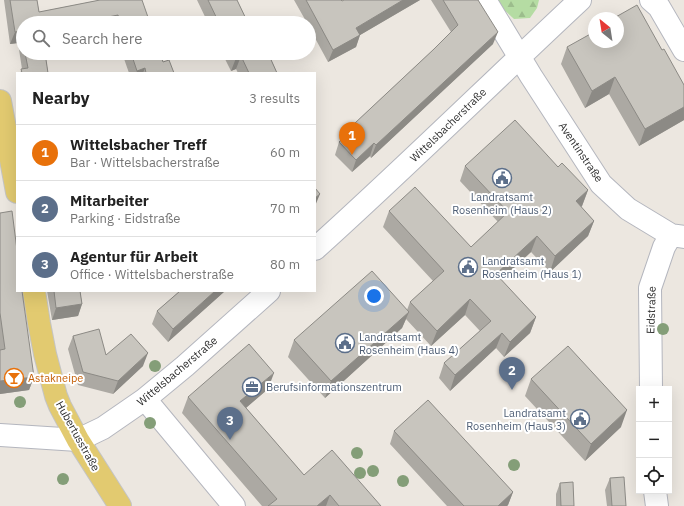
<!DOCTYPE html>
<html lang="en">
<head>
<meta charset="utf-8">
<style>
	:root { --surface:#fff; --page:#f2f2f2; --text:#222; --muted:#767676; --line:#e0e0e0; --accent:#ea580c }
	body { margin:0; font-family:"IBM Plex Sans",sans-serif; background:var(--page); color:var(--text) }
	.controls { position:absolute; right:12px; bottom:12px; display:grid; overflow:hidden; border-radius:0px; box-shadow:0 4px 16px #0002 }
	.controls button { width:36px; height:36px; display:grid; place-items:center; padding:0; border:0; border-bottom:1px solid var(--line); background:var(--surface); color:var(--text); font:20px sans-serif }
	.compass { position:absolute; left:588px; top:12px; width:36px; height:36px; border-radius:50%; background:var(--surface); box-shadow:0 4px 16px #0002; rotate:330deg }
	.you { position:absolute; left:374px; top:296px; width:14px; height:14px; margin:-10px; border:3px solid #fff; border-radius:50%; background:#1a73e8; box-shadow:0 0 0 6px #1a73e833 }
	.badge { display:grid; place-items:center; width:26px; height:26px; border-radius:50%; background:var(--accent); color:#fff; font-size:13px; font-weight:700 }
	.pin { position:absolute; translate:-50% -33px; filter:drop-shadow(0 1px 2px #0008) }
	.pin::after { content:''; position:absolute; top:21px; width:14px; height:12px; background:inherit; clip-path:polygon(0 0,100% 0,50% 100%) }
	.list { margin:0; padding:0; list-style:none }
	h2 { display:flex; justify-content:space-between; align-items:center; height:52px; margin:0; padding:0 16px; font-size:17px }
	h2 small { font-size:13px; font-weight:400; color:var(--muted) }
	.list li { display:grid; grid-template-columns:26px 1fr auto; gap:12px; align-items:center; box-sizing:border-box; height:56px; padding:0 16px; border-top:1px solid var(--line) }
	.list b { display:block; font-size:15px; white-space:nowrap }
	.list p { margin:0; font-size:13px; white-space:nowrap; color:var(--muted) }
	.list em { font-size:13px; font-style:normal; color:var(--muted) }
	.icon { flex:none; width:22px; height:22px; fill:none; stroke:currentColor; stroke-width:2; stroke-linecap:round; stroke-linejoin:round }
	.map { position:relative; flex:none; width:684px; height:506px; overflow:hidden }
	.search { position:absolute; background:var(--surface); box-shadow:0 4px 16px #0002; left:16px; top:16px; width:300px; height:44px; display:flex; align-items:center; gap:10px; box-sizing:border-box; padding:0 14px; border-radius:22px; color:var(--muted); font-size:15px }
	.panel { position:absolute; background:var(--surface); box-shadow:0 4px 16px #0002; left:16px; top:72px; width:300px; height:220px; border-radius:0px }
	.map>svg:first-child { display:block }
	.forest { fill:url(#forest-firs) }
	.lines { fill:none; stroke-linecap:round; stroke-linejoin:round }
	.minor-casing { stroke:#b4b6be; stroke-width:24 }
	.major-casing { stroke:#c4c4c4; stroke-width:24 }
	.minor { stroke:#fff; stroke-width:22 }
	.major { stroke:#e2ca70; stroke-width:22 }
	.tree { fill:#849e78 }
	.wall { fill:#aca9a3 }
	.shaded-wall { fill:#8c8a85 }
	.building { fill:#c8c5be; stroke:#8c8a85 }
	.labels { text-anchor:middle; stroke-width:4; stroke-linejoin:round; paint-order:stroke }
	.street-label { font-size:11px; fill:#2c2c2c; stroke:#fff }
	.service-label { font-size:11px; fill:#4e5e75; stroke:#fff; text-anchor:start }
	.food-label { font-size:11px; fill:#c56008; stroke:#fff; text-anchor:start }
</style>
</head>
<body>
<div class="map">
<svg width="684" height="506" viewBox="0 0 684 506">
	<defs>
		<pattern id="forest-firs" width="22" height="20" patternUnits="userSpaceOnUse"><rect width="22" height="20" fill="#b5dca3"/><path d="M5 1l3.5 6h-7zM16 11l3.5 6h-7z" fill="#9cbd8c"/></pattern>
	</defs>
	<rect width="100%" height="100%" fill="#ece7e0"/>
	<!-- forest -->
	<path class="forest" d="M496,0H539L537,8L530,18L514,19L500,6Z"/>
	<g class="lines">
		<!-- minor casing -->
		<g class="minor-casing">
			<path id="minor" d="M485,0L531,76L601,184L628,209L671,235L684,237
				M651,0L659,7L684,50
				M315,249C405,168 491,83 580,0
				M651,389L650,288L664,247L671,235
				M145,399L234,506
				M0,435L78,440L103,428L145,399L185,366L269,291
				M655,491L657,506"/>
		</g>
		<!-- major casing -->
		<g class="major-casing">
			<path id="major" d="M0,101L17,192
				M34,291L39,323L45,354L56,396L60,406L78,440L120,506"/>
		</g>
		<!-- minor -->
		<use href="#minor" class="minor"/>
		<!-- major -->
		<use href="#major" class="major"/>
	</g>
	<!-- trees -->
	<g class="tree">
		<circle cx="663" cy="329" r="6"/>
		<circle cx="155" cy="366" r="6"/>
		<circle cx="20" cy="402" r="6"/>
		<circle cx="150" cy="423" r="6"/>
		<circle cx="357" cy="453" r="6"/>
		<circle cx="514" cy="465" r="6"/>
		<circle cx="373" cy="471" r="6"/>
		<circle cx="360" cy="473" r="6"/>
		<circle cx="63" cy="479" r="6"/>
		<circle cx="403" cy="481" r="6"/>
	</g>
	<!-- wall -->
	<path class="wall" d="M4,0H37L39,12L100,0L150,23H23V53H45L48,73H20L22,69L18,43L10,44Z
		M197,0H237L248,23H208Z
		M294,0H341L342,1L344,0H420L360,35L356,47L328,62L309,27V23H307Z
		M431,0H478L493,44L371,158L370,156L352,172L335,155L339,142L352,131L355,123L434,49L451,32Z
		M567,47L662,50L684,85V120L639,146L609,94L585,108L561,64Z
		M122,53H160L163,62L174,73H129Z
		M222,53H268L277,73H238L236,69L231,71Z
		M465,166L558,167L588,190L582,206L581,207L594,221L588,236L550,272L531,252L501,280L536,317L530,333L504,357L496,348L450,391L439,378L444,363L480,331L465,315L431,346L406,319L402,328L325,398L288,357L294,340L407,310L410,302L433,281L383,227L389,211L471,247L498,222L460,181Z
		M0,213L34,377L29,390L0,394Z
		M47,291H80L82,304L78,316L52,320Z
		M180,291H225L168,342L152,324L157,311Z
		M73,336L106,355L143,366L113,394L78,385L68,349Z
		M531,379L621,427L585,461L525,396Z
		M268,389L246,408L304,475L381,506H262L182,413L188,397Z
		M394,431L513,492L508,505L507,506H447L390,444Z
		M610,478L626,506H607L605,490Z
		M560,483L574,506H556V494Z"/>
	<!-- shaded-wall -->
	<path class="shaded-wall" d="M403,0H420L355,38L360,35L356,47L328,62L333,50L356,28Z
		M118,15L115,23H79Z
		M22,31L18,43L10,44L15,32Z
		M498,32L493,44L371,158L376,145Z
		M241,56L236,69L231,71L236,58Z
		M145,68L143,73H136L137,71Z
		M615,77L609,94L585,108L592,91Z
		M684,107V120L639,146L645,129Z
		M374,143L370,156L352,172L356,160Z
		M588,190L582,206L570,217L576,201Z
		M320,194L315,206V198Z
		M594,221L588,236L550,272L555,256Z
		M537,236L531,252L490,290L496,274Z
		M215,291H225L168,342L173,329Z
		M470,299L465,315L431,346L437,331Z
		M82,304L78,316L52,320L56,308Z
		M409,312L402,328L325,398L331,381Z
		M536,317L530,333L504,357L510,342Z
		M502,333L496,348L450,391L455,375Z
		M148,353L143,366L113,394L118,381Z
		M274,373L268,389L234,418L240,401Z
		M34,377L29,390L0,394V381Z
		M627,410L621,427L585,461L591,444Z
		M513,492L508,505L507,506H498Z
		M330,495L326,506H317Z"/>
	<!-- building -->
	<path class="building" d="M10,0H37L39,12L100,0H142L150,23H121L118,15L79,23H23V36L22,31L15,32Z
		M208,0H237L248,23H219Z
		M306,0H341L342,1L344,0H403L356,28L360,35L333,50Z
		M443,0H478L498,32L376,145L374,143L356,160L339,142L357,125L355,123L434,49L458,25Z
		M637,5L662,50L664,49L684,85V107L645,129L615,77L592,91L567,47L594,32V42H618V18H614Z
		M25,53H45L48,73H22L21,69L28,68Z
		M131,53H160L163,62L169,60L174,73H146L145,68L137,71Z
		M233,53H268L277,73H249L241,56L236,58Z
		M515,120L558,167L562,163L588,190L576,201L594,221L555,256L537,236L496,274L536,317L510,342L502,333L455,375L444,363L491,321L470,299L437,331L410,302L444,271L389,211L415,187L471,247L508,212L465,166Z
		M315,188L320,194L315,198Z
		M12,211L17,250V291H22L34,377L0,381V350L5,349L0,313V213Z
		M372,271L409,312L331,381L294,340Z
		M54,291H80L82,304L56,308Z
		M180,291H215L173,329L157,311Z
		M99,329L106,355L131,334L148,353L118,381L83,372L73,336Z
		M249,344L274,373L240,401L304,475L332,450L381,506H339L330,495L317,506H268L277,499L188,397Z
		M568,346L627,410L591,444L531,379Z
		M428,400L513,492L498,506H464L394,431Z
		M624,477L626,506H612L610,478Z
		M573,482L574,506H561L560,483Z"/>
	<!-- icons -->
	<defs>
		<g id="civic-ring" transform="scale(1)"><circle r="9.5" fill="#fff" stroke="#5c6f8a" stroke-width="1.5"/><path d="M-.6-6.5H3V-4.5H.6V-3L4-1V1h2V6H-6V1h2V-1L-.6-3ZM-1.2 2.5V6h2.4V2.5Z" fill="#5c6f8a"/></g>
		<g id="bar-ring" transform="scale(1)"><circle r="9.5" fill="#fff" stroke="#e8710a" stroke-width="1.5"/><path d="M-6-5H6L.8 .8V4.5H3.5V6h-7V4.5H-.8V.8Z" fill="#e8710a"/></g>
		<g id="office-ring" transform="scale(1)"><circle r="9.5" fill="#fff" stroke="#5c6f8a" stroke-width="1.5"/><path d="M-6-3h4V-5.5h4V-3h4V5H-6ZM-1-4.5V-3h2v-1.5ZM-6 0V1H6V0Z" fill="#5c6f8a"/></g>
	</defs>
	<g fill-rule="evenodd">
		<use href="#civic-ring" x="502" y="178"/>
		<use href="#civic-ring" x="468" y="267"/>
		<use href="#civic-ring" x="345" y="343"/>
		<use href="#bar-ring" x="14" y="378"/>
		<use href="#office-ring" x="252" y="387"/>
		<use href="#civic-ring" x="580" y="419"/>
	</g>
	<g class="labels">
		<!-- street labels -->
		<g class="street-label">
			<text transform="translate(448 125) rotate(-44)" y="4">Wittelsbacherstraße</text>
			<text transform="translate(581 152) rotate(56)" y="4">Aventinstraße</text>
			<text transform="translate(651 310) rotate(-88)" y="4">Eidstraße</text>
			<text transform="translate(177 371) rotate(-40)" y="4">Wittelsbacherstraße</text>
			<text transform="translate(78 436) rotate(61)" y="4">Hubertusstraße</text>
		</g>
		<!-- service labels -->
		<g class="service-label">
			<text x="502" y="201" text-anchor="middle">Landratsamt<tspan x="502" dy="13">Rosenheim (Haus 2)</tspan></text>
			<text x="482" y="265">Landratsamt<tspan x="482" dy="13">Rosenheim (Haus 1)</tspan></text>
			<text x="359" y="341">Landratsamt<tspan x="359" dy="13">Rosenheim (Haus 4)</tspan></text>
			<text x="266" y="391">Berufsinformationszentrum</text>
			<text x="566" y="417" text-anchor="end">Landratsamt<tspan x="566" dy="13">Rosenheim (Haus 3)</tspan></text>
		</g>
		<!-- food labels -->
		<g class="food-label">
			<text x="28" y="382">Astakneipe</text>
		</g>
	</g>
</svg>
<div class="controls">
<button>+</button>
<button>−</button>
<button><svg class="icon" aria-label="locate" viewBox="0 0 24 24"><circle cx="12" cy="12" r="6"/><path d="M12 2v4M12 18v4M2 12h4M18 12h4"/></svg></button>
</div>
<svg class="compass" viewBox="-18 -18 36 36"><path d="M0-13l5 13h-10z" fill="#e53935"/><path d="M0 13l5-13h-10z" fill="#767676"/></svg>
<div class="you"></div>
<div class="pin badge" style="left:352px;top:155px;background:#e8710a">1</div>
<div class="pin badge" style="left:512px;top:390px;background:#5c6f8a">2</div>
<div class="pin badge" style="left:230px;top:440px;background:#5c6f8a">3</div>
<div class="search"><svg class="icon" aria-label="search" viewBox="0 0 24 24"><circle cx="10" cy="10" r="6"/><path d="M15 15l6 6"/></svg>Search here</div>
<section class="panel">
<h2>Nearby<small>3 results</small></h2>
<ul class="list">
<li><span class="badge" style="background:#e8710a">1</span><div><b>Wittelsbacher Treff</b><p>Bar · Wittelsbacherstraße</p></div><em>60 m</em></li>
<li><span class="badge" style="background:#5c6f8a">2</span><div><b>Mitarbeiter</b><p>Parking · Eidstraße</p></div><em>70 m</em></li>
<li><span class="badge" style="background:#5c6f8a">3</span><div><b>Agentur für Arbeit</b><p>Office · Wittelsbacherstraße</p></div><em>80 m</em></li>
</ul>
</section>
</div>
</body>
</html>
